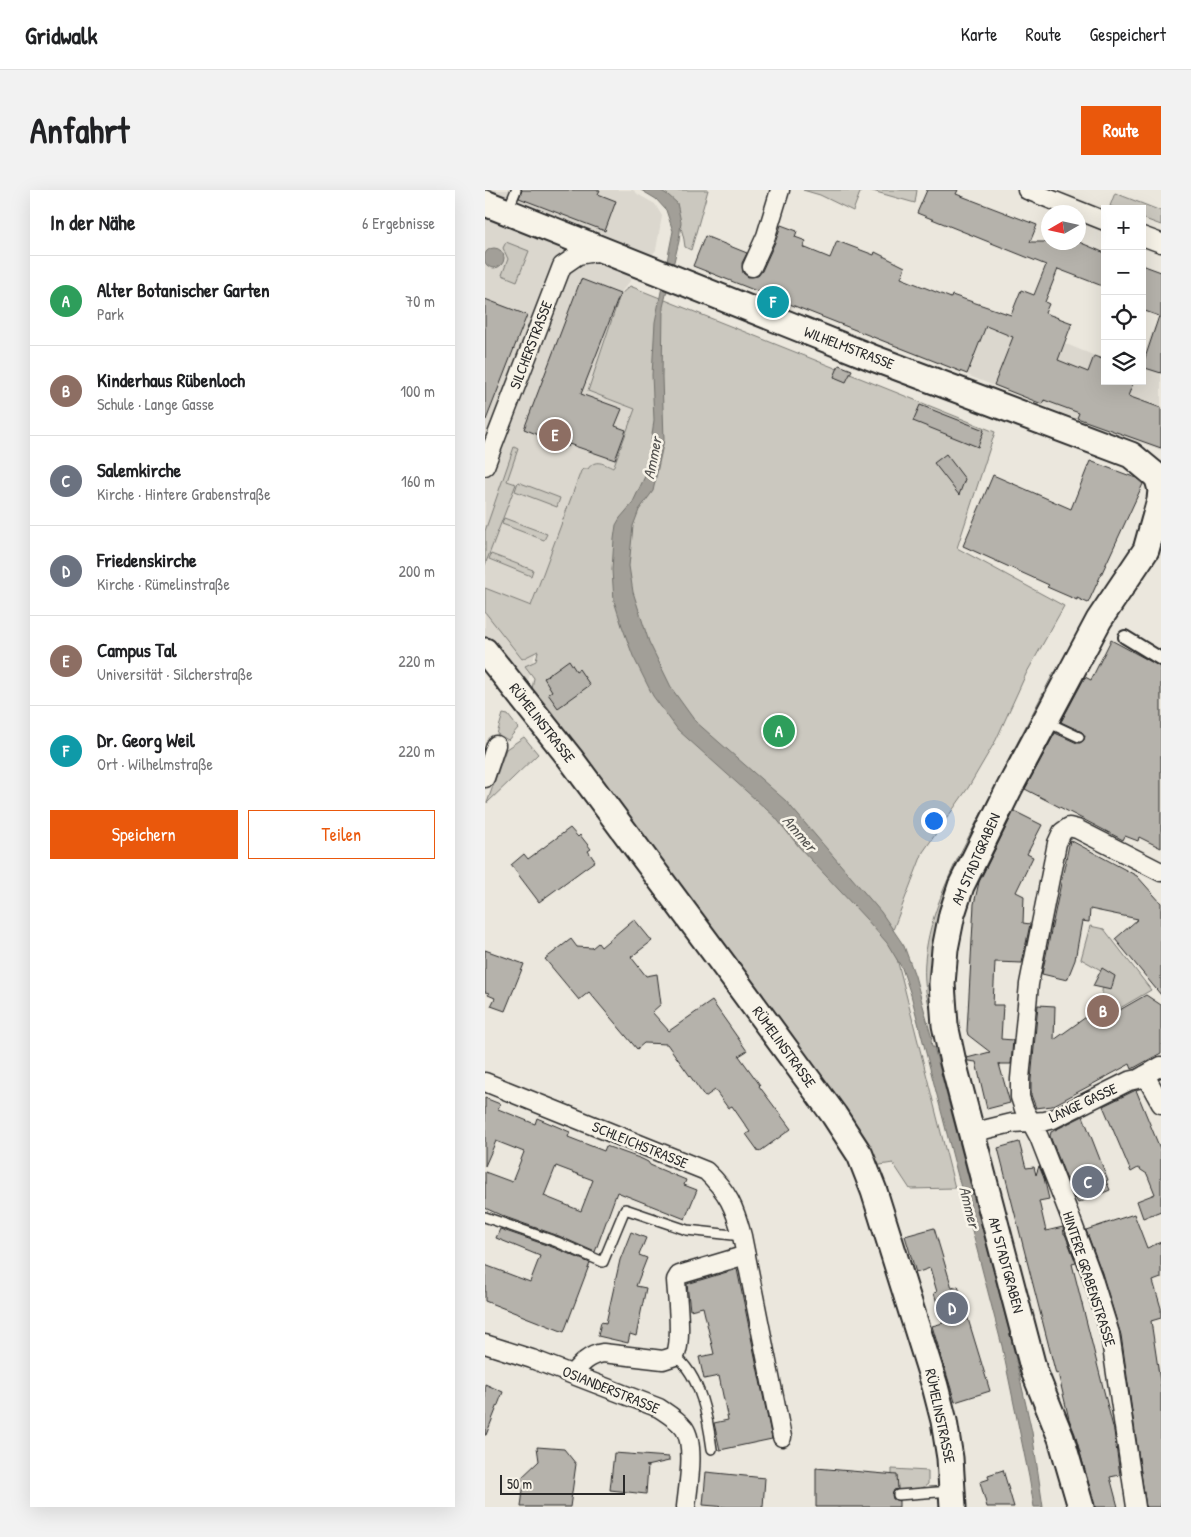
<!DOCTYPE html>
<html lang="de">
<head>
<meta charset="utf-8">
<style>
	:root { --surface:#fff; --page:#f2f2f2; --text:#202124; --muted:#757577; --line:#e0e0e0; --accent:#ea580c }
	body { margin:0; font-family:"Patrick Hand",sans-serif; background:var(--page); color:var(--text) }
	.controls { position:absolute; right:15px; top:15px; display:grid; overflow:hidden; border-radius:0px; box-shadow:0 5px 20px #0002 }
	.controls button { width:45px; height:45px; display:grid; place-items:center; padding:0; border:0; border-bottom:1px solid var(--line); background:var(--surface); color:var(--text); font:25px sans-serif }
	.compass { position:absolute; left:556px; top:15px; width:45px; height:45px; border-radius:50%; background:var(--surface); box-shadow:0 5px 20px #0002; rotate:261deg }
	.scale { position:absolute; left:15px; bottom:12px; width:125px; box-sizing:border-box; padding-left:5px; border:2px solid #2b2b2b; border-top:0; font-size:14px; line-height:18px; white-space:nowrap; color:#2b2b2b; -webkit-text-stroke:4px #f7f3e8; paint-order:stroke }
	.you { position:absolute; left:448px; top:630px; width:18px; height:18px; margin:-12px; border:4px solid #fff; border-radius:50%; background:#1a73e8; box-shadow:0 0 0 8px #1a73e833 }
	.badge { display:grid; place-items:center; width:32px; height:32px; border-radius:50%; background:var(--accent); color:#fff; font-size:16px; font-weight:700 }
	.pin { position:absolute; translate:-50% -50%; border:2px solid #fff; box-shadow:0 1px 5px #0006 }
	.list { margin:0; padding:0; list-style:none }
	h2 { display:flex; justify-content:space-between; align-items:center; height:65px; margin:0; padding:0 20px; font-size:21px }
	h2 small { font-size:16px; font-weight:400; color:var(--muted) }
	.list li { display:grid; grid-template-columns:32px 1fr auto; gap:15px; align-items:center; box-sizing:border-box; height:90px; padding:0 20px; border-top:1px solid var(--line) }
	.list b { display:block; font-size:19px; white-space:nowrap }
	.list p { margin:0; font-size:16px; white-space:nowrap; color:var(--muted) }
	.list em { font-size:16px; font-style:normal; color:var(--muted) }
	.actions { display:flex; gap:10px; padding:15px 20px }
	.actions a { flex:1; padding:11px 0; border:1px solid var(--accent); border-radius:0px; text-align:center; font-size:18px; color:var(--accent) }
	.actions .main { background:var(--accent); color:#fff }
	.icon { flex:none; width:28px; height:28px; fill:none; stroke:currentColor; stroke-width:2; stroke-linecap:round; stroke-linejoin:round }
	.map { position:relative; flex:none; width:676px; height:1317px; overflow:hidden; border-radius:0px }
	header { display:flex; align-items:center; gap:30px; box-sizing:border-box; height:70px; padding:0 25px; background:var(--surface); border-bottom:1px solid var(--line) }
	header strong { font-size:24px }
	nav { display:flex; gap:28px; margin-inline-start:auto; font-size:18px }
	.intro { display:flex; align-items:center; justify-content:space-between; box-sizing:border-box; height:120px; padding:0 30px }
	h1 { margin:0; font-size:35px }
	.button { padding:12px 22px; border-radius:0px; background:var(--accent); color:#fff; font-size:18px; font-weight:700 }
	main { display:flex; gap:30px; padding:0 30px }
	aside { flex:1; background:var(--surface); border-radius:0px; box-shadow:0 5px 20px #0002 }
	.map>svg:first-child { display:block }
	.built { fill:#dbd7ce }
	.green { fill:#cbc8bf; stroke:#7b7a75 }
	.water { fill:#a29f98; stroke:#72716c }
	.building { fill:#b5b2ab; stroke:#2b2b2b; fill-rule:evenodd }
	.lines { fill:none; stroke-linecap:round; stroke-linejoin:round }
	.service-casing { stroke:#2b2b2b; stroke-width:12 }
	.pedestrian-casing { stroke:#2b2b2b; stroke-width:16 }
	.minor-casing { stroke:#2b2b2b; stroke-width:21 }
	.secondary-casing { stroke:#2b2b2b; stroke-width:29 }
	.service { stroke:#f7f3e8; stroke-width:9 }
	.pedestrian { stroke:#f7f3e8; stroke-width:12 }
	.minor { stroke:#f7f3e8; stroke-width:18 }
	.secondary { stroke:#f7f3e8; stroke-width:25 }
	.labels { text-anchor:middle; stroke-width:5; stroke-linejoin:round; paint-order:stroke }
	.street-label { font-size:15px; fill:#2b2b2b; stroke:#f7f3e8 }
	.water-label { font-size:16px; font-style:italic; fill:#555451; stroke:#f7f3e8 }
</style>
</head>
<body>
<header>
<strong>Gridwalk</strong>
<nav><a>Karte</a><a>Route</a><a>Gespeichert</a></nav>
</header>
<div class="intro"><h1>Anfahrt</h1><a class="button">Route</a></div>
<main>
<aside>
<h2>In der Nähe<small>6 Ergebnisse</small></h2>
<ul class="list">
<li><span class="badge" style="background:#2e9e5b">A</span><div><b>Alter Botanischer Garten</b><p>Park</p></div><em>70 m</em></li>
<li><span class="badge" style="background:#8d6e63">B</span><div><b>Kinderhaus Rübenloch</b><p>Schule · Lange Gasse</p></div><em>100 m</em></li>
<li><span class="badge" style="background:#6b7280">C</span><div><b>Salemkirche</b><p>Kirche · Hintere Grabenstraße</p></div><em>160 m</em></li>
<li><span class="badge" style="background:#6b7280">D</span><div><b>Friedenskirche</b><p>Kirche · Rümelinstraße</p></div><em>200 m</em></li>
<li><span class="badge" style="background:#8d6e63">E</span><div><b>Campus Tal</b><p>Universität · Silcherstraße</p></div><em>220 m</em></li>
<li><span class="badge" style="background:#0f9aa8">F</span><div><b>Dr. Georg Weil</b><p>Ort · Wilhelmstraße</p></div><em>220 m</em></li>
</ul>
<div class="actions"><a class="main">Speichern</a><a>Teilen</a></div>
</aside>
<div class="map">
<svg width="676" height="1317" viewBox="0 0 676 1317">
	<rect width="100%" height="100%" fill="#ebe7dd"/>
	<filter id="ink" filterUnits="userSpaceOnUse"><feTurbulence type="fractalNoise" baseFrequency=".02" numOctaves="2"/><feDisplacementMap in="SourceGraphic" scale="10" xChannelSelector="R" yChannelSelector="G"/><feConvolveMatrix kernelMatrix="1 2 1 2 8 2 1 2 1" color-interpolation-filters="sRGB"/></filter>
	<g filter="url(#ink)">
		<!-- built -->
		<path class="built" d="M0,0H148L154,5L170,14L177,26L171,60L136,102L103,201L150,219L128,278L118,272L56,440L42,495L0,446Z
			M333,70L454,121L508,139L564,147L620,170V191H657V170L669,137L676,136V260L580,224L314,118Z"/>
		<!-- green -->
		<path class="green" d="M174,0H223L206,60L200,57C198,36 188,15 174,0Z
			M318,0H376L368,21L335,5Z
			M384,0H432L430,13Z
			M630,3L676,21V35L657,28V19H633L625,16Z
			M21,52L44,61L32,91L17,85L23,69L18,58Z
			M145,96L510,242L472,358L579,416L541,484L511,550L483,598L438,662L406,745L470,998L425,999L408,973L389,976L46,505L49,488L40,476L51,471L53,461L37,469L0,422V398L46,416L96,281L98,279H103C110,268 119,274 128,278L150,219L103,201L135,105Z
			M29,257L33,259L22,291L31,294L0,375V341Z
			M33,292L75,308L72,317L30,301Z
			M19,328L62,344L59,350L17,334Z
			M6,364L48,380L46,386L4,369Z
			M569,482L574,485L519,593L513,590Z
			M18,524L23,525L33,538L23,550L12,544Z
			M39,547L53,564L2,613L21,559Z
			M510,598L515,601L447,824C419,752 477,660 510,598Z
			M605,736L619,739L666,800L623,825C616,809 614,800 623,784L596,769Z
			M407,1279L443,1281V1294C434,1302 423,1301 412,1300L411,1286H407Z"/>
		<!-- water -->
		<path class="water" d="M156,0H175L183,5L192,13L196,32L194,51L178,117L177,187L179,250L168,301L154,320L148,336L144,376L148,402L164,452L187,499L210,531L301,611L396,722L419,756L430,786L447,849L446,850L447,857H449L526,1148L547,1242L558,1317H549L544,1287L517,1156L426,805L417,778L402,753L382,730L315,658L290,627L193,540L168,506L148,466L137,436L129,411L127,380L129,349L131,335L135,328L147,314L162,282L169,230L167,185L170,132L188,41L181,20L171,9Z
			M-1 68a10 10 0 1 1 20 0a10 10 0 1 1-20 0Z"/>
		<!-- building -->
		<path class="building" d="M37,0H115L113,4L131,11L120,41L34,8Z
			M442,0H473L471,4L552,35L545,52H594L620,63V97L573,79L560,112L564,114L560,123L587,133L573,170L603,182L609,166L620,170V191H649L643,206L676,218V258L592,228L594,223L559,210L557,214L509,195L528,147L501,136L482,184L208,76L220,46L262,63L257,73L258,83L263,87L273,86L277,81L291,50L296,35L312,41L310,47L321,51L318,57L345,68L352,51L389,65L390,62L420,77L416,88L466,108L467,105L526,125L536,100L549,105L561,75L432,23Z
			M657,75L676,82V183L657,177L674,126L657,120Z
			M96,89L135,104L96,204L137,219L130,236L141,240L130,270L84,254L83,257L39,239Z
			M0,109L42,125L1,230L0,229Z
			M354,175L367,180L361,192L349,187Z
			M435,215L499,240L493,257L428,231Z
			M461,264L480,289L474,305L449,273Z
			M605,271L651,288L658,294L603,413L592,408V410L562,397L564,395L478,356L508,285L586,319Z
			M626,450L676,477V658L654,647L653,651L640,646L638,650L540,599L570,543L592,553H595L599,550L600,546L597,542L576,532L600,487L606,490Z
			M84,470L91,481L94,479L105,495L73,518L63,504L67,501L59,488Z
			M529,621L557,635L542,664L548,667L531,702L539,706L538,733L545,734L537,773L510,772L508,815H518L516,849L528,850L526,874H514L525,913L502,919L491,872L483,871L482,868L505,862L483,845L482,841L489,714L494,692Z
			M85,638L93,647L95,645L106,659L103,661L110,671L54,712L26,675L39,664L43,669Z
			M585,650L652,686L676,713V805L630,749L653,729L605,719L604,732L597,731L590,770L582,790L557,784Z
			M149,729L167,751L146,767L161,786L172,784L176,814L167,822L184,841L227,811L262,861L254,866L275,895L274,896L306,939L274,962L261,944L265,942L247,916L243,918L230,900L220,907L182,854L159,853L152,859L104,802L94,810L60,769L86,749L92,757L107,758L113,753L116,757Z
			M0,760L39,774L20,821L6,816L10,808L3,805L4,803L0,802Z
			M617,778L630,786L626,800L608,796Z
			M661,805L676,815V863L647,879L645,874L567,916L551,918L546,905V890L553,815L570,816L569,850L608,822L606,810H626V825Z
			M651,900L676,961V1021L658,1028L652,1011L670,1004L662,984L653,978L646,982L618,916Z
			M0,908L15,914L13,919L50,934L52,928L85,942L83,947L119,961L121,956L157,969L163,972L165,975L201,990L199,995L212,1000L200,1029L132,1002L110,1062L74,1046L20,1027L0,1018V982L27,992L39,962L11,951L0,976ZM71,976L108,990L96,1021L59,1006Z
			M598,926L623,990L621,991L625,1000L593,1013L586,1000L565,946L566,942Z
			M534,952L541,978L549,977L551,985L554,976L559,988L564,1009L554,1011L561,1041L578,1037L579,1044H580L591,1073L587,1074L629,1241L635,1285L625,1287L633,1317H610L590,1244L584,1229L573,1183L571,1184L513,958Z
			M649,1024L662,1058L676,1052V1088L668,1091L676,1118V1128L666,1131L676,1198V1317H661L636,1145L617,1083L601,1040Z
			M449,1038L467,1098L473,1096L505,1201L470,1212L447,1136L458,1133L449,1103L452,1102L445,1078L431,1083L420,1046Z
			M15,1039L70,1058L105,1073L79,1142L0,1111V1075L45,1092L55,1066L11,1048Z
			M146,1042L161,1048L154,1065L162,1068L151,1096L161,1098L151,1146L145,1144L143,1153L113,1146L116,1132L121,1133L135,1070Z
			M252,1079L287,1249L235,1260L229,1233L243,1230L234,1186L219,1189L214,1167L229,1164L218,1117L205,1120L202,1094Z
			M0,1194L18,1202L1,1245H0Z
			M52,1257L79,1259L91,1274L85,1317H36L39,1292L35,1289L54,1271Z
			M129,1263L184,1267V1271L161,1276H163L161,1304L125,1300Z
			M331,1278L412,1285L413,1299L409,1300L407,1305L408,1309L414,1311V1317H331Z
			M518,1280L529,1317H502L495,1292L504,1289L503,1285Z
			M221,1282L280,1288L278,1317H242L218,1315Z"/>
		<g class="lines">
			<!-- service casing -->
			<g class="service-casing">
				<path id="service" d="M23,20L31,0
					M562,532L594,547
					M0,1027L72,1052L118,1072L140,1019L202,1040L257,1046
					M190,1166C216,1186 223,1229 227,1259
					M413,1305L466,1301"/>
			</g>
			<!-- pedestrian casing -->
			<g class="pedestrian-casing">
				<path id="pedestrian" d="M640,447L676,469"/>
			</g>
			<!-- minor casing -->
			<g class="minor-casing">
				<path id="minor" d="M542,0L620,31
					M657,46L676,53
					M267,77L281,46L295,0
					M0,276L77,76L93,65L117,61
					M0,588L11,555
					M660,885L676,914
					M0,892L221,981C243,1002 250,1018 257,1046L297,1247
					M486,943L527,933L560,931L568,929L644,891L653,889L676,876
					M0,1154L47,1169L174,1218C183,1224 193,1230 199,1238C211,1255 203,1297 201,1317
					M87,1184C96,1174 104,1165 118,1163L178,1170L190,1166C198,1151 192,1108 191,1090L194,1085L261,1065
					M651,1317L625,1144L607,1086L583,1021L554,947L539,919L535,907V889L544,794L572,653L577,642L584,637L592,639L676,682"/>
			</g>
			<!-- secondary casing -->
			<g class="secondary-casing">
				<path id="secondary" d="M0,13L388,168L646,265L669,284L673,289L676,300L675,310L661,360L614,430L524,599L476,696L467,724L460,759L457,794L460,835L468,872L549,1181L576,1248L596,1317
					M0,461L85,568L247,786L349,925L375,965L389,1001L450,1196L459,1231L465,1268L468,1317"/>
			</g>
			<!-- service -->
			<use href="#service" class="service"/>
			<!-- pedestrian -->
			<use href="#pedestrian" class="pedestrian"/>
			<!-- minor -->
			<use href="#minor" class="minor"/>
			<!-- secondary -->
			<use href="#secondary" class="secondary"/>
		</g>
	</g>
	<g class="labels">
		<!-- street labels -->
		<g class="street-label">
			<text transform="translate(46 155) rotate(-69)" y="5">SILCHERSTRASSE</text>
			<text transform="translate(364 158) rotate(21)" y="5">WILHELMSTRASSE</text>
			<text transform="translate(57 533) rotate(52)" y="5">RÜMELINSTRASSE</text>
			<text transform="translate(491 669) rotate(-66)" y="5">AM STADTGRABEN</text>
			<text transform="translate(299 857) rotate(54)" y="5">RÜMELINSTRASSE</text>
			<text transform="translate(598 913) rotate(-25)" y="5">LANGE GASSE</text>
			<text transform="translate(155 955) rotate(22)" y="5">SCHLEICHSTRASSE</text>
			<text transform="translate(521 1075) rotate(75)" y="5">AM STADTGRABEN</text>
			<text transform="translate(604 1089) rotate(72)" y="5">HINTERE GRABENSTRASSE</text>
			<text transform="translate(126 1200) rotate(22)" y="5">OSIANDERSTRASSE</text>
			<text transform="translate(455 1226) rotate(78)" y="5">RÜMELINSTRASSE</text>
		</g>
		<!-- water labels -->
		<g class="water-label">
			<text transform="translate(167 268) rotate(-79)" y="6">Ammer</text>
			<text transform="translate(315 643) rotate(49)" y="6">Ammer</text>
			<text transform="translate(485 1017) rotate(76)" y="6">Ammer</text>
		</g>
	</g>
</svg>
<div class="controls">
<button>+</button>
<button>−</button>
<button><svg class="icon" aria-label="locate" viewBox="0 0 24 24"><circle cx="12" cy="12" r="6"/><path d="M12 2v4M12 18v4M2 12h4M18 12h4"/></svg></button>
<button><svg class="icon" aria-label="layers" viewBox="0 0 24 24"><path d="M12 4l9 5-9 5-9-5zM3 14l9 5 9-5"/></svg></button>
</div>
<svg class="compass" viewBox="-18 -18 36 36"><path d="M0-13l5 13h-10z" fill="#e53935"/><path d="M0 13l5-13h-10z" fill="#757577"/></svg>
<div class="scale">50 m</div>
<div class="you"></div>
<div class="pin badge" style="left:294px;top:541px;background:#2e9e5b">A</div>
<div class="pin badge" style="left:618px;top:821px;background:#8d6e63">B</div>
<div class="pin badge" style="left:603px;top:992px;background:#6b7280">C</div>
<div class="pin badge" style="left:467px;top:1118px;background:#6b7280">D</div>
<div class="pin badge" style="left:70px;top:245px;background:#8d6e63">E</div>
<div class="pin badge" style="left:288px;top:112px;background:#0f9aa8">F</div>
</div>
</main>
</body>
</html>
